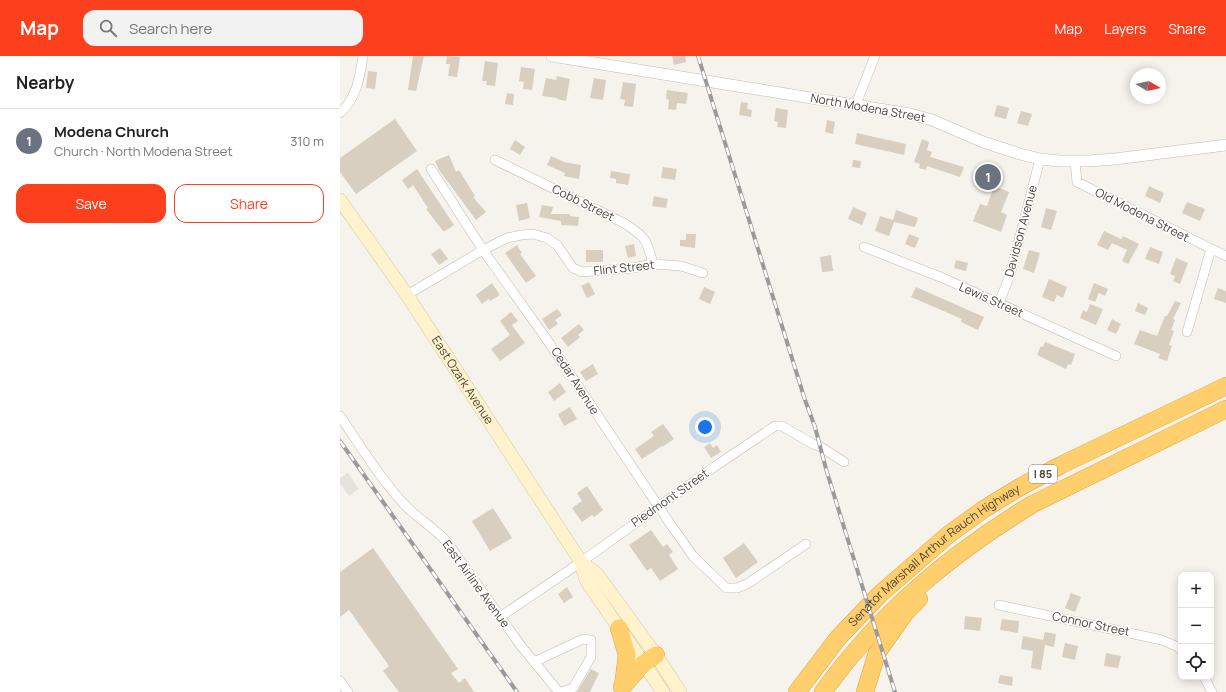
<!DOCTYPE html>
<html lang="en">
<head>
<meta charset="utf-8">
<style>
	:root { --surface:#fff; --page:#f2f2f2; --text:#222; --muted:#767676; --line:#e0e0e0; --accent:#fc3f1d }
	body { margin:0; font-family:Manrope,sans-serif; background:var(--page); color:var(--text) }
	.controls { position:absolute; right:12px; bottom:12px; display:grid; overflow:hidden; border-radius:8px; box-shadow:0 2px 10px #0003 }
	.controls button { width:36px; height:36px; display:grid; place-items:center; padding:0; border:0; border-bottom:1px solid var(--line); background:var(--surface); color:var(--text); font:20px sans-serif }
	.compass { position:absolute; left:790px; top:12px; width:36px; height:36px; border-radius:50%; background:var(--surface); box-shadow:0 2px 10px #0003; rotate:99deg }
	.you { position:absolute; left:365px; top:371px; width:14px; height:14px; margin:-10px; border:3px solid #fff; border-radius:50%; background:#1a73e8; box-shadow:0 0 0 6px #1a73e833 }
	.badge { display:grid; place-items:center; width:26px; height:26px; border-radius:50%; background:var(--accent); color:#fff; font-size:13px; font-weight:700 }
	.pin { position:absolute; translate:-50% -50%; border:2px solid #fff; box-shadow:0 1px 4px #0006 }
	.list { margin:0; padding:0; list-style:none }
	h2 { display:flex; justify-content:space-between; align-items:center; height:52px; margin:0; padding:0 16px; font-size:17px }
	h2 small { font-size:13px; font-weight:400; color:var(--muted) }
	.list li { display:grid; grid-template-columns:26px 1fr auto; gap:12px; align-items:center; box-sizing:border-box; height:64px; padding:0 16px; border-top:1px solid var(--line) }
	.list b { display:block; font-size:15px; white-space:nowrap }
	.list p { margin:0; font-size:13px; white-space:nowrap; color:var(--muted) }
	.list em { font-size:13px; font-style:normal; color:var(--muted) }
	.actions { display:flex; gap:8px; padding:12px 16px }
	.actions a { flex:1; padding:9px 0; border:1px solid var(--accent); border-radius:12px; text-align:center; font-size:14px; color:var(--accent) }
	.actions .main { background:var(--accent); color:#fff }
	.icon { flex:none; width:22px; height:22px; fill:none; stroke:currentColor; stroke-width:2; stroke-linecap:round; stroke-linejoin:round }
	.map { position:relative; flex:none; width:886px; height:636px; overflow:hidden }
	header { display:flex; align-items:center; gap:24px; box-sizing:border-box; height:56px; padding:0 20px; background:var(--accent); color:#fff }
	header strong { font-size:19px }
	nav { display:flex; gap:22px; margin-inline-start:auto; font-size:14px }
	.search { width:280px; height:36px; background:var(--page); display:flex; align-items:center; gap:10px; box-sizing:border-box; padding:0 14px; border-radius:12px; color:var(--muted); font-size:15px }
	main { display:flex }
	aside { flex:1; background:var(--surface) }
	.map>svg:first-child { display:block }
	.parking { fill:#e5e3e0 }
	.building { fill:#d8cfc1 }
	.lines { fill:none; stroke-linecap:round; stroke-linejoin:round }
	.minor-casing { stroke:#c2bbae; stroke-width:10 }
	.tertiary-casing { stroke:#c2bbae; stroke-width:12 }
	.secondary-casing { stroke:#d6c79b; stroke-width:14 }
	.motorway-casing { stroke:#e0a43c; stroke-width:18 }
	.minor { stroke:#fff; stroke-width:9 }
	.tertiary { stroke:#fff; stroke-width:11 }
	.secondary { stroke:#fff3cd; stroke-width:13 }
	.motorway { stroke:#ffcf6e; stroke-width:17 }
	.rail-casing { stroke:#9a9a9a; stroke-width:4 }
	.rail { stroke:#fff; stroke-width:2.5; stroke-dasharray:8; stroke-linecap:butt }
	.labels { text-anchor:middle; stroke-width:3; stroke-linejoin:round; paint-order:stroke }
	.shield { fill:#fff; stroke:#817c74; stroke-width:1 }
	.shield-label { font-size:11px; font-weight:bold; fill:#4b4439 }
	.street-label { font-size:12px; fill:#4b4439; stroke:#fff }
</style>
</head>
<body>
<header>
<strong>Map</strong>
<div class="search"><svg class="icon" aria-label="search" viewBox="0 0 24 24"><circle cx="10" cy="10" r="6"/><path d="M15 15l6 6"/></svg>Search here</div>
<nav><a>Map</a><a>Layers</a><a>Share</a></nav>
</header>
<main>
<aside>
<h2>Nearby<small></small></h2>
<ul class="list">
<li><span class="badge" style="background:#6b7280">1</span><div><b>Modena Church</b><p>Church · North Modena Street</p></div><em>310 m</em></li>
</ul>
<div class="actions"><a class="main">Save</a><a>Share</a></div>
</aside>
<div class="map">
<svg width="886" height="636" viewBox="0 0 886 636">
	<rect width="100%" height="100%" fill="#f6f3ec"/>
	<!-- parking -->
	<path class="parking" d="M8,417L19,433L9,440L0,427V422Z"/>
	<!-- building -->
	<path class="building" d="M73,0H84L76,35L68,34Z
		M107,0L120,1L117,21L108,20L110,8H106Z
		M332,0H345L346,6L334,9Z
		M145,5L158,7L155,30L146,29L147,25H142Z
		M181,11L195,13L192,34L183,33L184,26L179,25Z
		M28,15L37,16L35,33L26,32Z
		M217,20L230,23L226,45L217,43V42L202,40L206,22L216,24Z
		M254,22L266,24L263,44L250,42Z
		M283,26L296,28L293,51L284,50L285,44L280,43Z
		M327,34L348,37L346,48L337,47L336,54L328,53L329,44L326,43Z
		M167,37L174,38L173,49L165,48Z
		M401,46L408,47L407,53L412,54L411,61L399,59Z
		M657,49L669,52L666,63L654,60Z
		M436,52L448,54L446,72L437,71L438,66L434,65Z
		M681,55L692,58L688,70L677,67Z
		M55,63L77,95L16,138L0,116V102Z
		M487,64L495,66L493,78L485,76Z
		M517,77L566,88L564,99L515,88Z
		M582,83L589,86L587,94L592,96L590,101L624,111L620,121L587,110L586,114L579,112L580,108L574,106Z
		M175,84L185,91L180,99L170,93Z
		M109,99L116,116L119,114L135,140L133,141L146,156L136,164L99,114L95,105Z
		M211,100L224,106L241,109L239,123L224,120L225,117L207,109Z
		M513,104L521,105L520,112L512,111Z
		M323,111L337,113L335,124L321,122Z
		M77,113L114,169L105,175H103L86,153L88,152L73,129L68,133L62,124Z
		M271,115L290,118L288,129L276,127V123L270,122Z
		M654,130L669,136L661,156L667,159L661,176L633,165L640,148L647,150Z
		M809,130L824,137L820,147L805,140Z
		M314,140L328,143L326,152L312,150Z
		M847,146L865,153L860,165L842,157Z
		M187,147L190,162L179,165L176,149Z
		M202,149L213,151L211,158H230V160L239,161L238,170L221,169V165L199,161Z
		M513,151L527,157L522,169L508,163Z
		M706,152L717,155L711,174L701,171Z
		M556,154L578,162L575,171L554,166L549,180L535,175L540,160L553,164Z
		M764,175L781,183L783,180L799,188L788,208L782,205L787,194L772,187L768,194L757,189Z
		M346,178H356L355,192L340,190V184H346Z
		M569,178L579,182L575,192L565,188Z
		M294,188L296,200L288,202L285,190Z
		M177,189L182,197L180,198L196,220L186,227L165,197Z
		M810,191L823,196L819,208L805,203Z
		M100,192L108,203L99,209L91,198Z
		M246,194H263V206H246Z
		M689,194L700,197L694,217L683,213Z
		M491,199L493,215L482,216L480,201Z
		M836,202L848,207L840,228L833,225L835,220L830,218Z
		M616,204L628,207L626,215L614,212Z
		M709,223L727,231L723,242L717,239L714,246L702,241Z
		M249,226L255,238L247,242L241,230Z
		M152,227L160,239L150,245L149,243L142,248L136,239Z
		M754,227L768,233L765,240L759,237L755,246L748,243Z
		M364,231L375,236L370,248L359,243Z
		M576,231L644,261L638,274L621,266L622,263L571,241Z
		M878,232L886,235V247L874,243Z
		M835,245L841,247L833,263L835,264L831,274L834,275L829,289L832,290L827,305L818,302L820,298L794,288L800,274L817,280L825,260H827Z
		M798,247L808,252L805,259L795,255Z
		M750,248L763,253L756,269L740,262L743,254L747,256Z
		M217,253L222,259L215,264L218,268L209,274L202,263Z
		M171,256L178,265L172,269L185,287L160,305L151,293L170,279L160,265Z
		M772,263L781,268L776,278L767,274Z
		M239,268L244,274L238,279L240,281L228,291L221,282Z
		M705,286L735,298L731,309L728,308L726,313L697,299L701,290L703,291Z
		M253,308L258,318L246,325L240,316Z
		M220,327L226,336L214,345L208,336Z
		M230,351L237,363L224,370L218,358Z
		M323,368L334,383L322,391V390L302,403L295,393L314,380L311,376Z
		M370,387L373,392L377,389L381,396L371,402L364,391Z
		M247,430L263,454L254,461L252,459L242,466L232,452L242,445L237,437Z
		M153,452L172,482L150,495L132,465Z
		M311,474L323,491L327,488L333,496L329,499L338,513L320,525L311,512L307,515L289,489Z
		M404,487L418,506L396,522L383,502Z
		M33,492L118,613L111,617L119,627L125,622L134,636H59L43,615L49,610L9,554L0,561V516Z
		M227,531L233,541L224,547L218,538Z
		M731,537L741,541L735,556L725,552Z
		M625,560L642,562L640,575L624,573Z
		M662,563L679,565L678,577L660,574Z
		M705,576L716,578L714,591L705,589L701,614L691,612L693,595L681,593L683,580L703,584Z
		M725,587L738,590L735,604L722,601Z
		M766,597L781,600L778,612L764,610Z
		M251,613L259,617L250,636H237Z
		M660,619L673,621L672,630L658,627Z"/>
	<g class="lines">
		<!-- minor casing -->
		<g class="minor-casing">
			<path id="minor" d="M516,48L535,0
				M0,57C17,42 20,20 23,0
				M155,104L284,167C306,181 307,184 313,208
				M735,105L737,126L886,200
				M91,113L143,194L210,288L331,469L353,500L386,532H397L407,528L466,488
				M524,191L603,222L776,300
				M67,239L143,194L167,182L181,179L193,178L207,182L217,189L233,212L242,216L293,212L313,208L341,210L363,217
				M659,247L670,219L700,103
				M847,276L871,193
				M0,360C20,389 39,421 63,447C76,462 94,471 107,486L181,590L219,636
				M659,549L822,584L838,591L841,594
				M160,561L241,506L374,411L435,370H442L473,388L481,391L504,406
				M194,606L243,583L251,584V601L233,632L222,636
				M864,621L872,636
				M0,625L8,636"/>
		</g>
		<!-- tertiary casing -->
		<g class="tertiary-casing">
			<path id="tertiary" d="M212,0L570,58L592,64L643,86L680,98L700,103L720,105H748L775,103L886,89"/>
		</g>
		<!-- secondary casing -->
		<g class="secondary-casing">
			<g id="secondary">
				<path id="s1" d="M0,144L67,239L241,506L246,524L323,636"/>
				<path d="M241,506L257,518L316,599L340,636"/>
			</g>
		</g>
		<!-- motorway casing -->
		<g class="motorway-casing">
			<g id="motorway">
				<path d="M279,572L287,599L283,630"/>
				<path d="M282,631L303,608L316,599"/>
				<path id="s2" d="M457,636L498,582L540,538L608,479L644,453L680,431L721,409L886,330"/>
				<path d="M483,636C540,557 610,498 693,448L886,353"/>
				<path d="M525,636L537,597L565,557L579,543"/>
			</g>
		</g>
		<!-- minor -->
		<use href="#minor" class="minor"/>
		<!-- tertiary -->
		<use href="#tertiary" class="tertiary"/>
		<!-- secondary -->
		<use href="#secondary" class="secondary"/>
		<!-- motorway -->
		<use href="#motorway" class="motorway"/>
		<!-- rail casing -->
		<g class="rail-casing">
			<path id="rail" d="M358,0L465,344L475,371L486,413L555,636
				M0,385L177,636"/>
		</g>
		<!-- rail -->
		<use href="#rail" class="rail"/>
	</g>
	<g class="labels">
		<!-- shield labels -->
		<rect class="shield" x="689" y="409" width="28" height="18" rx="3"/>
		<g class="shield-label">
			<text x="703" y="422">I 85</text>
		</g>
		<!-- street labels -->
		<g class="street-label">
			<text transform="translate(528 52) rotate(10)" y="4">North Modena Street</text>
			<text transform="translate(243 147) rotate(26)" y="4">Cobb Street</text>
			<text transform="translate(802 159) rotate(27)" y="4">Old Modena Street</text>
			<text transform="translate(681 175) rotate(-75)" y="4">Davidson Avenue</text>
			<text transform="translate(284 212) rotate(-6)" y="4">Flint Street</text>
			<text transform="translate(651 244) rotate(24)" y="4">Lewis Street</text>
			<text dy="4" stroke="none"><textPath href="#s1" startOffset="218">East Ozark Avenue</textPath></text>
			<text transform="translate(235 325) rotate(57)" y="4">Cedar Avenue</text>
			<text transform="translate(330 442) rotate(-35)" y="4">Piedmont Street</text>
			<text dy="4" stroke="none"><textPath href="#s2" startOffset="195">Senator Marshall Arthur Rauch Highway</textPath></text>
			<text transform="translate(136 528) rotate(54)" y="4">East Airline Avenue</text>
			<text transform="translate(751 568) rotate(12)" y="4">Connor Street</text>
		</g>
	</g>
</svg>
<div class="controls">
<button>+</button>
<button>−</button>
<button><svg class="icon" aria-label="locate" viewBox="0 0 24 24"><circle cx="12" cy="12" r="6"/><path d="M12 2v4M12 18v4M2 12h4M18 12h4"/></svg></button>
</div>
<svg class="compass" viewBox="-18 -18 36 36"><path d="M0-13l5 13h-10z" fill="#e53935"/><path d="M0 13l5-13h-10z" fill="#767676"/></svg>
<div class="you"></div>
<div class="pin badge" style="left:648px;top:121px;background:#6b7280">1</div>
</div>
</main>
</body>
</html>
